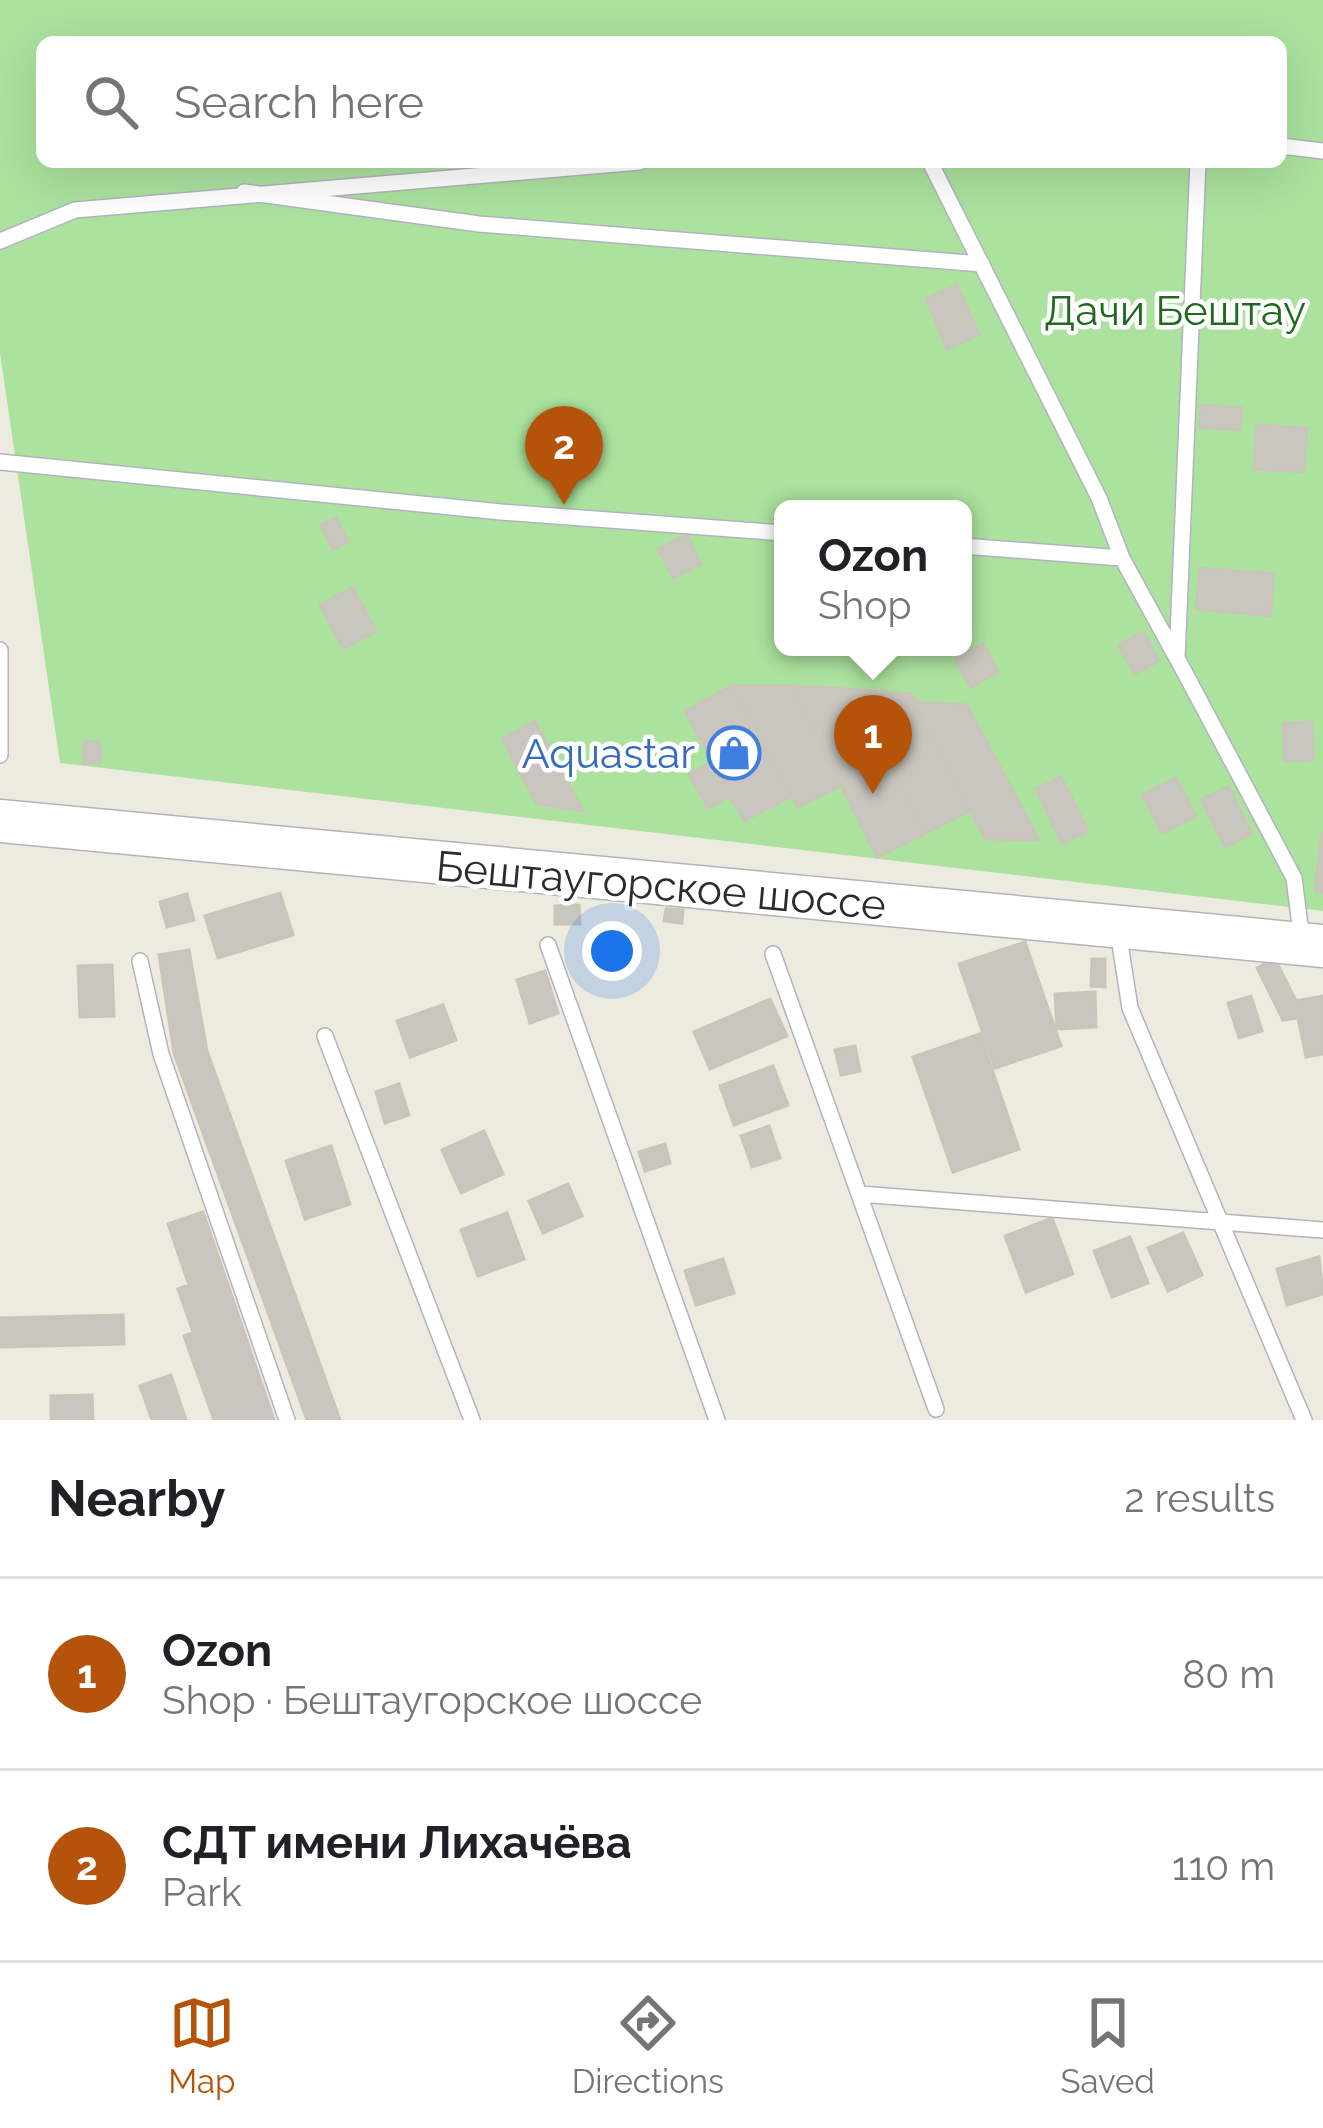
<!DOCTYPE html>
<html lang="en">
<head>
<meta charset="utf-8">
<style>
	:root { --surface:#fff; --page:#f2f2f2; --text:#202124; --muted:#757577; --line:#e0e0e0; --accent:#b45309 }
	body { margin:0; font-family:Raleway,sans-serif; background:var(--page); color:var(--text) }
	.you { position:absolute; left:612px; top:951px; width:42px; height:42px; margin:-30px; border:9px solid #fff; border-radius:50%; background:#1a73e8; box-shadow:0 0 0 18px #1a73e833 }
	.badge { display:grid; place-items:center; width:78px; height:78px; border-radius:50%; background:var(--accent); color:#fff; font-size:39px; font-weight:700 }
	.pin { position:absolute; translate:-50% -99px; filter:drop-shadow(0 3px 6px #0008) }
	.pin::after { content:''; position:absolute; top:63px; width:42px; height:36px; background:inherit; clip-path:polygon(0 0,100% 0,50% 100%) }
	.popup { position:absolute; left:774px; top:500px; width:198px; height:156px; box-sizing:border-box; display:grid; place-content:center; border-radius:18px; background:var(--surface); filter:drop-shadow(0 3px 9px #0005); font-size:39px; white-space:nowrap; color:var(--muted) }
	.popup b { font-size:45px; color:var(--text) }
	.popup::after { content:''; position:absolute; left:50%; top:100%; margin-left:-24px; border:24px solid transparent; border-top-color:var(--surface) }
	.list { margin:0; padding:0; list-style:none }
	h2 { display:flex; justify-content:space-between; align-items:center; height:156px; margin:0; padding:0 48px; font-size:51px }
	h2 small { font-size:39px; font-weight:400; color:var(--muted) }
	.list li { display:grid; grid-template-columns:78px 1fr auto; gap:36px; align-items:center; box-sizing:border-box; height:192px; padding:0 48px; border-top:3px solid var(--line) }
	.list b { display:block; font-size:45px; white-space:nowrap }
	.list p { margin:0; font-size:39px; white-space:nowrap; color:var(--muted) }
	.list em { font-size:39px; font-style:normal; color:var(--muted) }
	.icon { flex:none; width:66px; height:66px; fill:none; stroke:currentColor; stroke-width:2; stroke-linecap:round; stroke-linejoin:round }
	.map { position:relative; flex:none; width:1323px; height:1420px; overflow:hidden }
	.search { position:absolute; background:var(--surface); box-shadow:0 12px 48px #0002; left:36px; right:36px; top:36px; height:132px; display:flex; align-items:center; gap:30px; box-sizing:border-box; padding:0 42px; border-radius:18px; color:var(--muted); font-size:45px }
	.sheet { height:540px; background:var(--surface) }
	nav { display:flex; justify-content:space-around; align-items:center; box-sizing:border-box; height:168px; border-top:3px solid var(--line); background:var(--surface); font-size:33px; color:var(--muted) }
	nav a { display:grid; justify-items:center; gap:6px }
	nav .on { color:var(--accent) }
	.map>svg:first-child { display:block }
	.green { fill:#abe29e; fill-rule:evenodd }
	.building { fill:#c9c6bf; stroke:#c9c6b9; stroke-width:3 }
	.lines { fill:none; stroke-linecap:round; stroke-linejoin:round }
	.lane-casing { stroke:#b3b3bf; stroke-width:18 }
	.secondary-casing { stroke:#b3b3bf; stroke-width:45 }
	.lane { stroke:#fff; stroke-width:15 }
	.secondary { stroke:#fff; stroke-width:42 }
	.labels { text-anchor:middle; stroke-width:9; stroke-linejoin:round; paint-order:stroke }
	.park-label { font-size:42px; fill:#21691d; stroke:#fff }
	.shop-label { font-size:42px; fill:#366cbe; stroke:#fff; text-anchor:end }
	.street-label { font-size:42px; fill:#2c2c2c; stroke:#fff }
</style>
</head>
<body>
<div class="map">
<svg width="1323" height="1420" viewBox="0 0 1323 1420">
	<rect width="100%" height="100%" fill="#edeadf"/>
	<!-- green -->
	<path class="green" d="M0,0H1323V911L60,763L0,353ZM42,42H1281V162H42ZM783,509H963V647H783Z"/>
	<!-- building -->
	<path class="building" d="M957,285L979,335L947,349L926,299Z
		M1201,405L1242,408L1240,430L1199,427Z
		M1257,425L1307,428L1304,472L1254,469Z
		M336,518L348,542L333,549L321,525Z
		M687,535L701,564L673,578L658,549Z
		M1200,568L1274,574L1270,616L1196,609Z
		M353,588L376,631L343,648L320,605Z
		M1143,632L1159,661L1135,674L1118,645Z
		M983,644L998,672L971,687L955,660Z
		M732,686L792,796L744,821L730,796L708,808L689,774L712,762L685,711Z
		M732,686H791L841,785L798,807Z
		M791,686L851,689L924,834L877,857Z
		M851,689L911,694L971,810L924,834Z
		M915,702L967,705L1039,840L985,839Z
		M535,721L583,811L537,804L502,739Z
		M1312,722L1313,760L1284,761L1283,723Z
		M84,742H100V763H84Z
		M1061,777L1088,831L1062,844L1036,789Z
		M1176,778L1196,816L1162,833L1142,795Z
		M1228,787L1252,833L1225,847L1201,800Z
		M1322,833H1323V892L1315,891Z
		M280,893L293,935L218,958L205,916Z
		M187,894L194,920L167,927L160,902Z
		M579,905L580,924H555V906Z
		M666,909L683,910L682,923L664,921Z
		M1025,942L1061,1046L995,1068L959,964Z
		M189,950L207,1051L340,1420H307L174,1053L159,955Z
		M1092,959H1105V987L1091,986Z
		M1275,959L1296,1001L1323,996V1054L1306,1057L1298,1018L1283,1020L1257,968Z
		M112,965L114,1016L80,1017L78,966Z
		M545,971L558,1013L530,1023L517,980Z
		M1095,992L1096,1027L1057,1029L1055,994Z
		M1251,996L1262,1031L1239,1038L1228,1003Z
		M770,999L787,1036L710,1069L694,1032Z
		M443,1005L456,1040L410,1057L397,1021Z
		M980,1034L1019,1149L953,1172L913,1057Z
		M855,1046L860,1071L841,1075L835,1050Z
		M773,1066L788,1105L734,1125L720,1086Z
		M399,1084L409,1115L385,1123L376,1092Z
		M769,1126L780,1158L752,1167L741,1136Z
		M484,1131L503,1174L461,1193L442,1150Z
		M665,1144L670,1163L645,1171L639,1152Z
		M331,1146L350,1204L305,1219L286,1161Z
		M568,1184L582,1216L543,1233L529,1201Z
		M203,1212L274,1420H214L184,1336L193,1332L178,1289L189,1285L168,1224Z
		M507,1213L524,1259L478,1276L461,1230Z
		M1052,1218L1073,1274L1026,1292L1005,1236Z
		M1183,1233L1202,1275L1168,1291L1148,1248Z
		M1130,1237L1148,1283L1112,1297L1094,1251Z
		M1319,1257L1323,1294L1287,1305L1277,1269Z
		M723,1259L734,1293L696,1305L685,1271Z
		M123,1315L124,1344L0,1347V1318Z
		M171,1375L186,1420H152L140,1386Z
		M92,1395L93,1420H51V1396Z"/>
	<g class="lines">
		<!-- lane casing -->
		<g class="lane-casing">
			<path id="lane" d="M1281,146L1323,151
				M930,162L1099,498L1122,558L1175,655
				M1198,162L1177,658L1294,878L1302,941
				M244,192L479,224L982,264
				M0,241L75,210L640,162
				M0,462L501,512L783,533
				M963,546L1122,558
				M0,650V755
				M1118,931L1130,1008L1304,1420
				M548,945L717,1420
				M773,954L936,1409
				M140,961L161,1054L287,1420
				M325,1036L472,1420
				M860,1194L1323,1230"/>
		</g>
		<!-- secondary casing -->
		<g class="secondary-casing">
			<path id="secondary" d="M0,821L1323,946"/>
		</g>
		<!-- lane -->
		<use href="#lane" class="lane"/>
		<!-- secondary -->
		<use href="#secondary" class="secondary"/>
	</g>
	<!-- icons -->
	<defs>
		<g id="shop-ring" transform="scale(2.7)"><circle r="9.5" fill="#fff" stroke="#3f7fe0" stroke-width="1.5"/><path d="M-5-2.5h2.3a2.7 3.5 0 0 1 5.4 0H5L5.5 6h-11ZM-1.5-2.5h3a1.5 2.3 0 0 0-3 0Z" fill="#3f7fe0"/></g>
	</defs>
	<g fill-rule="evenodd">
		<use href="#shop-ring" x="734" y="753"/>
	</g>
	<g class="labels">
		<!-- park labels -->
		<g class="park-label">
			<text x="1175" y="325">Дачи Бештау</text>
		</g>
		<!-- shop labels -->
		<g class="shop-label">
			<text x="695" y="768">Aquastar</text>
		</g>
		<!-- street labels -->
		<g class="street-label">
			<text transform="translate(661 885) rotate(5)" y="15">Бештаугорское шоссе</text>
		</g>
	</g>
</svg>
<div class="you"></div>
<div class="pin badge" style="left:873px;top:794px">1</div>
<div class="popup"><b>Ozon</b>Shop</div>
<div class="pin badge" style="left:564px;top:505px">2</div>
<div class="search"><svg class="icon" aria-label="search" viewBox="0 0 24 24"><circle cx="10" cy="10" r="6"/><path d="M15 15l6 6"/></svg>Search here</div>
</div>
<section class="sheet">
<h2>Nearby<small>2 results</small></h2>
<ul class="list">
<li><span class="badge">1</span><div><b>Ozon</b><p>Shop · Бештаугорское шоссе</p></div><em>80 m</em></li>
<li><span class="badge">2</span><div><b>СДТ имени Лихачёва</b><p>Park</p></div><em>110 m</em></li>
</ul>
</section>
<nav>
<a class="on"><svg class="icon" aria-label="map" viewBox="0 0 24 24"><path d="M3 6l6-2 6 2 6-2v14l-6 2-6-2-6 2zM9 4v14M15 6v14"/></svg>Map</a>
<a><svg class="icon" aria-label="directions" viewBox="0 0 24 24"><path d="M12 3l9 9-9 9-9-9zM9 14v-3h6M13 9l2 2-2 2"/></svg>Directions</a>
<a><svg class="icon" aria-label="saved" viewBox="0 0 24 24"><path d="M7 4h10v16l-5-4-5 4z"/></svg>Saved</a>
</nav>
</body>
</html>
